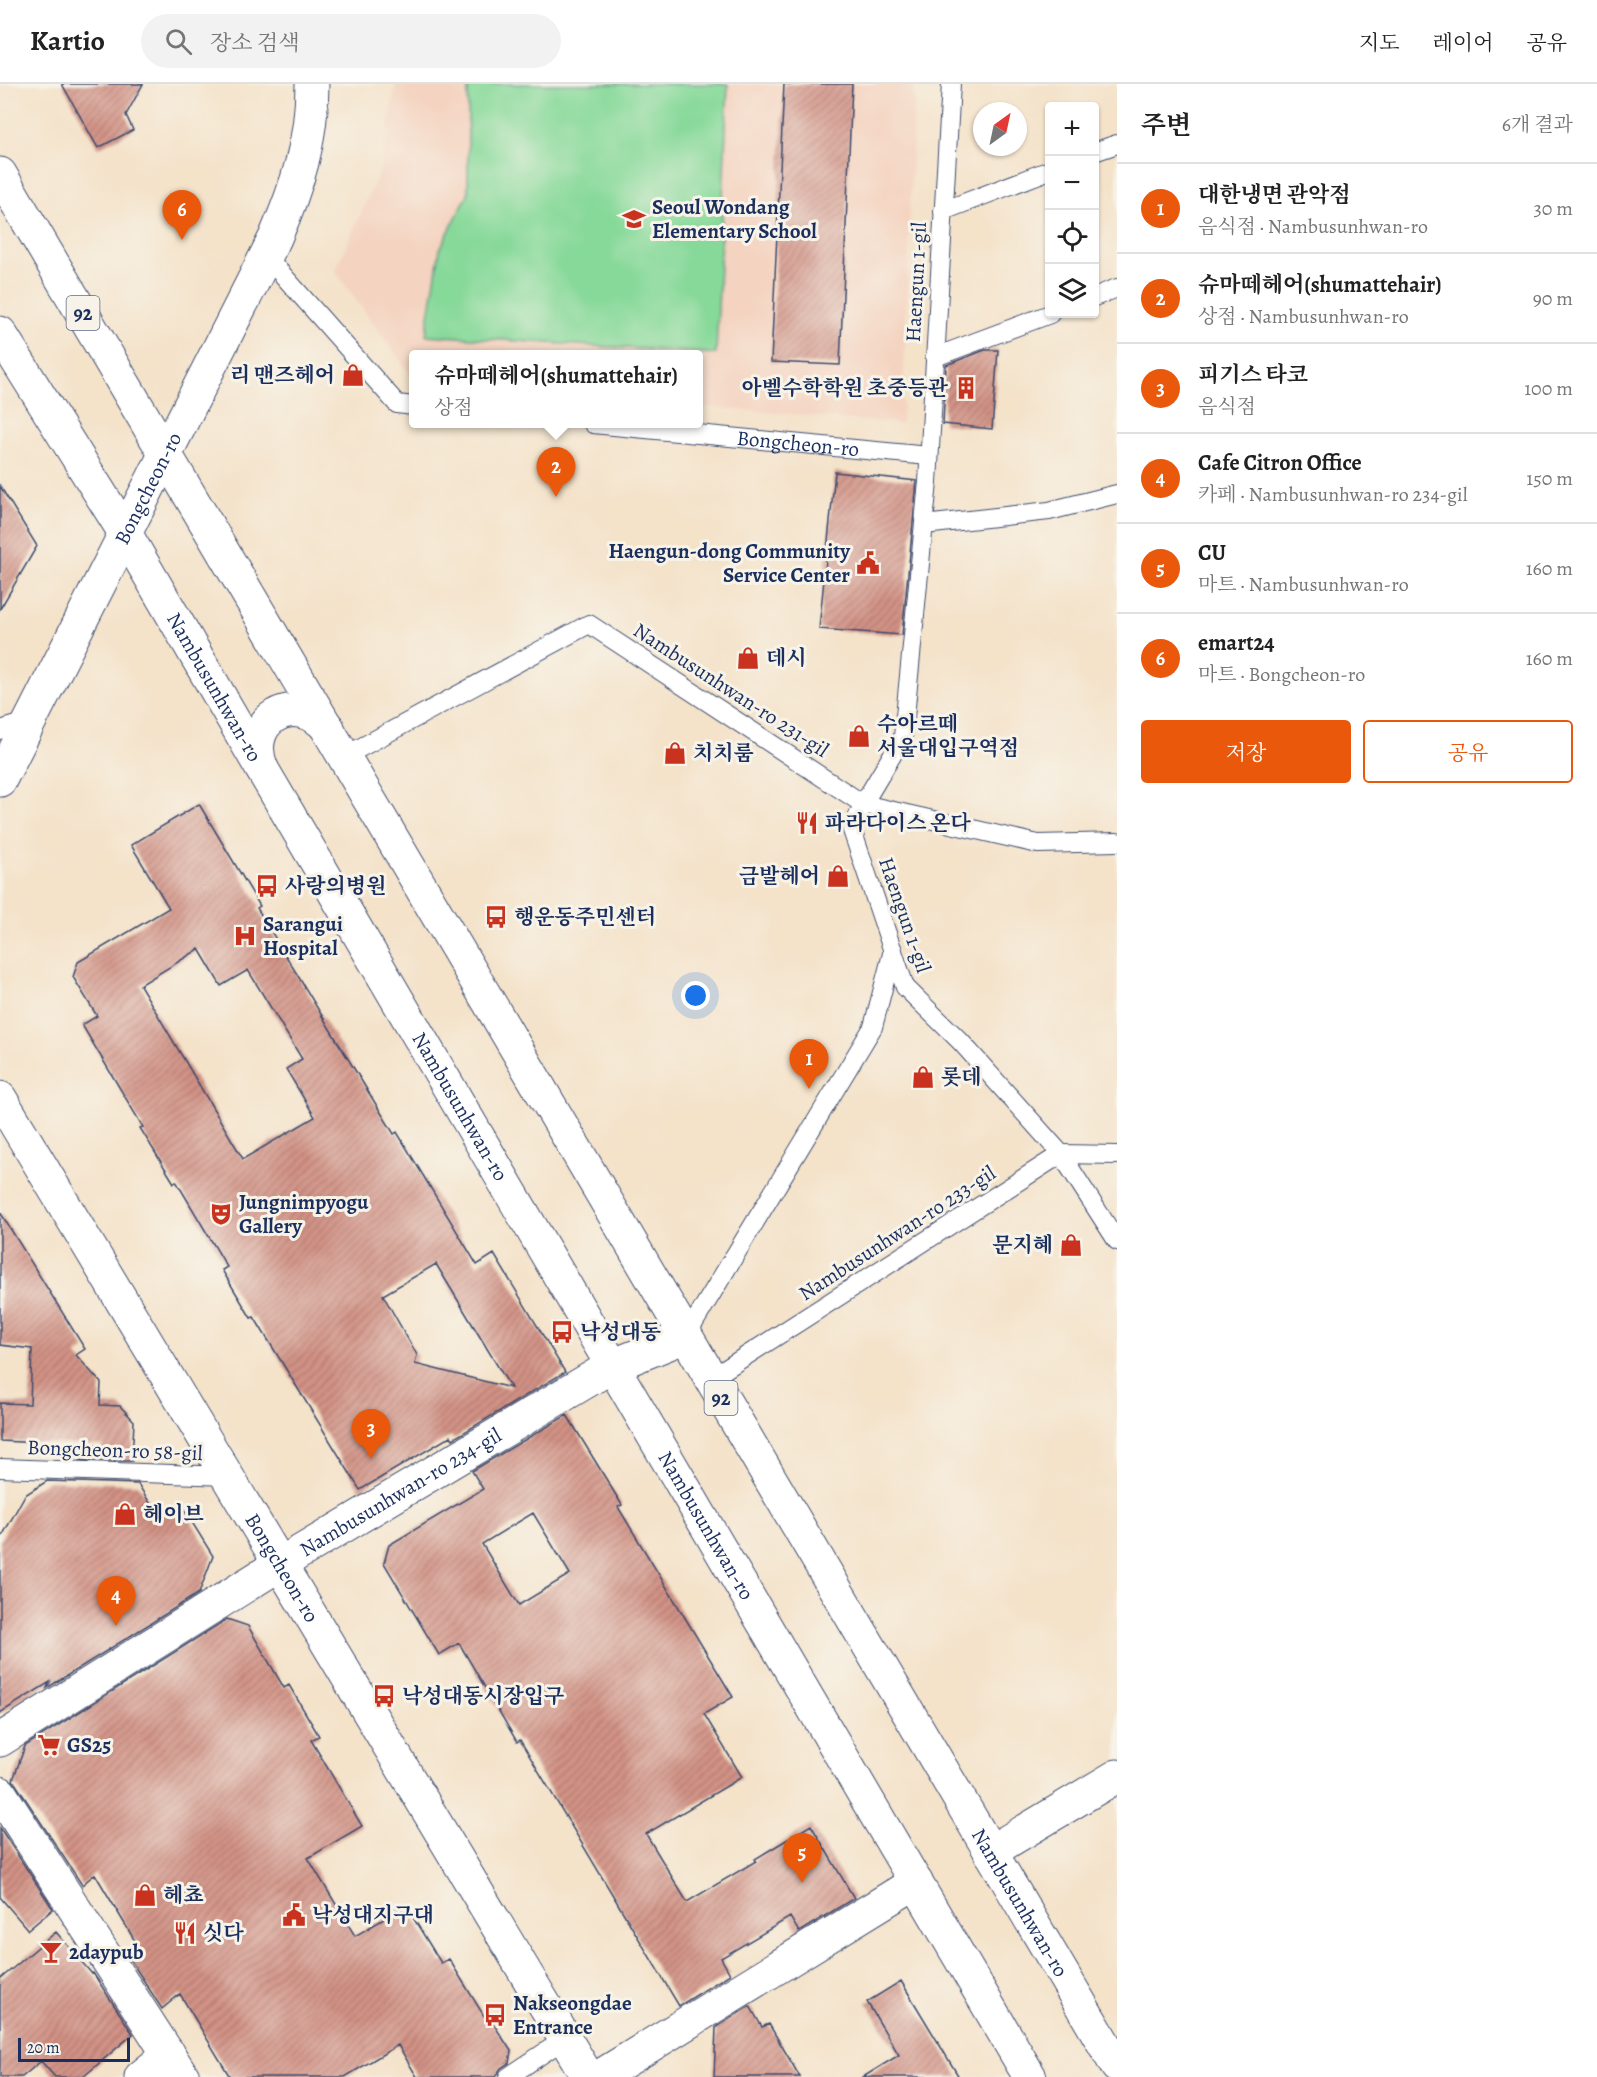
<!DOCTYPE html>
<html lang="ko">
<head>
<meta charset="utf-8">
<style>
	:root { --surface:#fff; --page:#f2f2f2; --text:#222; --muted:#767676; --line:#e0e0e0; --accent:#ea580c }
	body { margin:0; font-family:Alegreya,"Noto Serif KR",serif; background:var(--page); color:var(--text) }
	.controls { position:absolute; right:18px; top:18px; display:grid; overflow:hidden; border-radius:6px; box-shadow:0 2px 4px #0004 }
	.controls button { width:54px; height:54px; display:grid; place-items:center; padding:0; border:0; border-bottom:2px solid var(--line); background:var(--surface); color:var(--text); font:30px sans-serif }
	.compass { position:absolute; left:973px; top:18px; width:54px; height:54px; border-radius:50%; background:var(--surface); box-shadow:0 2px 4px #0004; rotate:33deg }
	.scale { position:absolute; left:18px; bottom:15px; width:112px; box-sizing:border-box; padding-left:6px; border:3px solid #1b2f5e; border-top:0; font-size:16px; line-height:21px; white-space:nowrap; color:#1b2f5e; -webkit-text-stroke:4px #f7f3e8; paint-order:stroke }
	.you { position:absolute; left:696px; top:912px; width:21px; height:21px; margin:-15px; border:4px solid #fff; border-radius:50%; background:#1a73e8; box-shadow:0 0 0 9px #1a73e833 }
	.badge { display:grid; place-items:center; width:39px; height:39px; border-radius:50%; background:var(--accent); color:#fff; font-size:20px; font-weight:700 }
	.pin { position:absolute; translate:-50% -50px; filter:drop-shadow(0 2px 3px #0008) }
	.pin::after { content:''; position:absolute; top:32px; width:21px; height:18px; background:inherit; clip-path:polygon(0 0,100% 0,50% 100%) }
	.popup { position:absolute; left:409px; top:266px; width:294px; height:78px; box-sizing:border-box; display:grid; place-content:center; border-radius:6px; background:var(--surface); filter:drop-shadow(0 2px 4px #0005); font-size:20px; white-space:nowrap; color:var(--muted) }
	.popup b { font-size:22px; color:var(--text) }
	.popup::after { content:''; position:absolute; left:50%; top:100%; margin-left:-12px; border:12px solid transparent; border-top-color:var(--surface) }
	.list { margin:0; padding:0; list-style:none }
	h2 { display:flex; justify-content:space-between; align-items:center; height:78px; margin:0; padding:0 24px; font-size:26px }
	h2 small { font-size:20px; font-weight:400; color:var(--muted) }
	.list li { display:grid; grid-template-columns:39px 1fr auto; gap:18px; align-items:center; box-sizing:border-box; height:90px; padding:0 24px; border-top:2px solid var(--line) }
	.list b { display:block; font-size:22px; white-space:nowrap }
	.list p { margin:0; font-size:20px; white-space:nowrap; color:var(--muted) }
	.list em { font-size:20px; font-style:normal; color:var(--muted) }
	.actions { display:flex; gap:12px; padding:18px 24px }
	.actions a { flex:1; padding:14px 0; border:2px solid var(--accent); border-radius:6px; text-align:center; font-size:21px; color:var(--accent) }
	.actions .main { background:var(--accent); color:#fff }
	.icon { flex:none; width:33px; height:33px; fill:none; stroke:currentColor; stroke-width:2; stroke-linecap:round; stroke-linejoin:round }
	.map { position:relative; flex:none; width:1117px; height:1993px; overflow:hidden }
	header { display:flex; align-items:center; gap:36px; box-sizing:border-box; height:84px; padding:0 30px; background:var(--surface); border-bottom:2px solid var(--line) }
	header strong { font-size:28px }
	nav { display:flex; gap:33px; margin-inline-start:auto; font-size:21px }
	.search { width:420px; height:54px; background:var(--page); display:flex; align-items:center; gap:15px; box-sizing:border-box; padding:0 21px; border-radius:33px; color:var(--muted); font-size:22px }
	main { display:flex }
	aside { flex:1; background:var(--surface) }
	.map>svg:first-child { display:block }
	.built { fill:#f4d3c0 }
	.green { fill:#87d99a; stroke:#51847c; stroke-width:1.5 }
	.building { fill:url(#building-hatch); fill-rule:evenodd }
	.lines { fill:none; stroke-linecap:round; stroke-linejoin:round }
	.lane-casing { stroke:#3c4a6e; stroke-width:20 }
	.street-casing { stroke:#3c4a6e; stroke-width:35 }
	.secondary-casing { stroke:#3c4a6e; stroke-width:35 }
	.primary-casing { stroke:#3c4a6e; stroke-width:35 }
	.lane { stroke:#fff; stroke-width:18 }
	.street { stroke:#fff; stroke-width:33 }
	.secondary { stroke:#fff; stroke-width:33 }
	.primary { stroke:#fff; stroke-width:33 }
	.labels { text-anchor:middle; stroke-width:6; stroke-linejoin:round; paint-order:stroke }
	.shield { fill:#f7f3e8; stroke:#5d6a87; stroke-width:1.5 }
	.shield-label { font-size:20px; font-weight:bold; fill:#1b2f5e }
	.poi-label { font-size:21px; font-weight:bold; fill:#1b2f5e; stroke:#f7f3e8; text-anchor:start }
	.street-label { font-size:21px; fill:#1b2f5e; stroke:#f7f3e8 }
</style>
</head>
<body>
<header>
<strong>Kartio</strong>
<div class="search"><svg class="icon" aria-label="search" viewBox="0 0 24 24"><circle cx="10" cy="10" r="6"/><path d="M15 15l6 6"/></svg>장소 검색</div>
<nav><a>지도</a><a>레이어</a><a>공유</a></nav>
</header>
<main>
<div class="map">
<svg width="1117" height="1993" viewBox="0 0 1117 1993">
	<defs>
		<pattern id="building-hatch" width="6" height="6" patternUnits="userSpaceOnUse" patternTransform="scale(1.5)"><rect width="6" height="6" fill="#d39285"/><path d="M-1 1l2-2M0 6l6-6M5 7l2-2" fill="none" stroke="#aa7870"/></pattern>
	</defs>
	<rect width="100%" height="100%" fill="#f7f3e8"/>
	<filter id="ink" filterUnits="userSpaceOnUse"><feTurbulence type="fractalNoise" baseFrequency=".0167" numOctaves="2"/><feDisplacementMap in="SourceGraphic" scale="12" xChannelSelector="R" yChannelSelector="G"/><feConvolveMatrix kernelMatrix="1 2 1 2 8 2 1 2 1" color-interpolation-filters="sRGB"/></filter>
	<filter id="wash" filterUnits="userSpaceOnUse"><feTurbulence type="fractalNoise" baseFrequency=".008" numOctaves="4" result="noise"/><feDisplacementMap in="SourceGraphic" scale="24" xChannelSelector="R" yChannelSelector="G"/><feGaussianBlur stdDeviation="1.35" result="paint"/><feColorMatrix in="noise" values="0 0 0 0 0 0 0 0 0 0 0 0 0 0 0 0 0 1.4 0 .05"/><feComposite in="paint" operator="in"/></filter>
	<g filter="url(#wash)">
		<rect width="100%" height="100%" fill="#f4e2c9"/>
		<!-- built -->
		<path class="built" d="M396,0H915L902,340L699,322L698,270H414L413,294L335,187L381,84Z"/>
		<!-- green -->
		<path class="green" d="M468,0H728L716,270L426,251L440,165L468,110Z"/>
		<g id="blocks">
			<!-- building -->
			<path class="building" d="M62,0H143L126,31L133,46L98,64Z
				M784,0H852L840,281L771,278Z
				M985,266H998L992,345L943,340L946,281Z
				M835,388L917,397L902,551L819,545Z
				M0,402L37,462L0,525Z
				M199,720L260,822L257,824L336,955L394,1050L397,1048L477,1181L494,1170L565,1288L453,1355L451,1352L360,1406L254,1233L251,1234L222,1186L227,1183L176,1097L174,1099L140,1044L143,1043L82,941L97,932L73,893L78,878L169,824L131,761ZM199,865L221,902L248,886L302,975L286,985L315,1033L243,1075L140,901ZM436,1180L477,1248L511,1304L415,1280L417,1271L383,1211Z
				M0,1128L85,1265L76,1271L101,1299L100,1321L120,1322L134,1337L132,1377L81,1376L104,1362L0,1357V1319L30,1320L32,1265L0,1261Z
				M567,1331L622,1421L618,1423L733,1613L704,1630L742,1693L646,1750L687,1818L756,1777L755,1775L811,1741L854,1814L799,1848L790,1833L721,1874L730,1890L679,1922L520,1656L517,1658L459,1559L439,1571L384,1479L389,1461L483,1405L472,1387ZM533,1429L570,1490L519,1521L482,1460Z
				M47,1397L138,1400L158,1432L180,1419L213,1472L199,1509L47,1604L50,1598L0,1629V1456L25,1411Z
				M227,1535L248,1542L284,1604L289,1601L319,1652L311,1656L362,1742L308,1774L355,1852L406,1822L441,1879L449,1875L484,1932L487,1930L511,1967L509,1979L501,1984L495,1993H417L398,1961L345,1993H230L180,1910L162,1925L126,1869L138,1862L95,1790L82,1801L13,1696L25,1662Z
				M0,1744L53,1825L28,1846L0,1813Z
				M56,1848L92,1890L93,1889L133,1950L83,1993H55L41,1977L22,1993H0V1895Z
				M901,1897L959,1993H863L899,1971L867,1918Z
				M750,1922L762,1943L769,1940L800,1993H714L716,1943Z"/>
		</g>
	</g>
	<g filter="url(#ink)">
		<use href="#blocks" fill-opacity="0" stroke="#3c4a6e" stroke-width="1.5"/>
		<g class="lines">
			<!-- lane casing -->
			<g class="lane-casing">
				<g id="lane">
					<path d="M951,0L928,398L903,653L863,720L852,746L905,903L961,958L1061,1070L1117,1157"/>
					<path d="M1094,68L1117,60"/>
					<path d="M943,127L1050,86"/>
					<path d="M266,172L397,320L414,322"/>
					<path d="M1094,213L1117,204"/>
					<path d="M935,273L1050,230"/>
					<path id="s1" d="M593,340L929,372"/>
					<path d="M924,441L1049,427L1117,410"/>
					<path d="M0,646L30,637"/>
					<path d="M345,672L589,540L863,720L1038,760L1117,758"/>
					<path d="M686,1252L873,943L893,866"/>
					<path d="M710,1295L1061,1070L1117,1071"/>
					<path d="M0,1384L228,1392"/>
					<path d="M508,1993L566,1954"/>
				</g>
			</g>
			<!-- street casing -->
			<g class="street-casing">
				<g id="street">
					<path id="s2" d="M0,1656L280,1480L612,1282L686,1252"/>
					<path d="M0,1709L183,1993"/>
					<path d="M990,1768L1117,1692"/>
					<path d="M141,1993L169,1970"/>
					<path d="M599,1993L916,1798"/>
				</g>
			</g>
			<!-- secondary casing -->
			<g class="secondary-casing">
				<g id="secondary">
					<path id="s3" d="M0,696L275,154C297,103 312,57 312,0"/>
					<path id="s4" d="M0,1014L588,1993"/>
				</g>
			</g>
			<!-- primary casing -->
			<g class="primary-casing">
				<g id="primary">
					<path id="s5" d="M0,90C374,720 742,1352 1117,1982"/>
					<path id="s6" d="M0,249L125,449L262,685L1030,1993"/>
					<path d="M262,685C242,637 294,605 328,644"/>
				</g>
			</g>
			<!-- lane -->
			<use href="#lane" class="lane"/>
			<!-- street -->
			<use href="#street" class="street"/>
			<!-- secondary -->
			<use href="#secondary" class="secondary"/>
			<!-- primary -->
			<use href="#primary" class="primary"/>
		</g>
	</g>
	<!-- icons -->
	<defs>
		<g id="school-bare" transform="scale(1.8)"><path d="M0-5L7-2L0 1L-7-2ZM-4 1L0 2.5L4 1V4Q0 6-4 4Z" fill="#c8321e" stroke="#f7f3e8" stroke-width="2.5" paint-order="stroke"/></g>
		<g id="shop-bare" transform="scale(1.8)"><path d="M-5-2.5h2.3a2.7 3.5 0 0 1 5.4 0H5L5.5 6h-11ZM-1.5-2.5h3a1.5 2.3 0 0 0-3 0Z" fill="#c8321e" stroke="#f7f3e8" stroke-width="2.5" paint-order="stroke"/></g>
		<g id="building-bare" transform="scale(1.8)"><path d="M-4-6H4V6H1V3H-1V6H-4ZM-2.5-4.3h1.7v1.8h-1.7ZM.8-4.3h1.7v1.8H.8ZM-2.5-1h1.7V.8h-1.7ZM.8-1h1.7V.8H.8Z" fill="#c8321e" stroke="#f7f3e8" stroke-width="2.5" paint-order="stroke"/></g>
		<g id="civic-bare" transform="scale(1.8)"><path d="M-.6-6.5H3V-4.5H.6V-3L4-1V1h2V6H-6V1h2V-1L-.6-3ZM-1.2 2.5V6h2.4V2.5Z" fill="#c8321e" stroke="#f7f3e8" stroke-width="2.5" paint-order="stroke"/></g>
		<g id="restaurant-bare" transform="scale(1.8)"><path d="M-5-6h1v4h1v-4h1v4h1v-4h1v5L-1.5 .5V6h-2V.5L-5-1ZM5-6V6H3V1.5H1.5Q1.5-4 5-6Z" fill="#c8321e" stroke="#f7f3e8" stroke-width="2.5" paint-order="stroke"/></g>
		<g id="bus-bare" transform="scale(1.8)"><path d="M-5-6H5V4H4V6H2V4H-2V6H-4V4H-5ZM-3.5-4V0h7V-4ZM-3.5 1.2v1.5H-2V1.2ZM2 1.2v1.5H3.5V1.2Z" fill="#c8321e" stroke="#f7f3e8" stroke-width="2.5" paint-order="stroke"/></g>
		<g id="hospital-bare" transform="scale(1.8)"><path d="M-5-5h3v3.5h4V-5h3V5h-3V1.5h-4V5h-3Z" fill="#c8321e" stroke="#f7f3e8" stroke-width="2.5" paint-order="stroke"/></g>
		<g id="theatre-bare" transform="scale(1.8)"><path d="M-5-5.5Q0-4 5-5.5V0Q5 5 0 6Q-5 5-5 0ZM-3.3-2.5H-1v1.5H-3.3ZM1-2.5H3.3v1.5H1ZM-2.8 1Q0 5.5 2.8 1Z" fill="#c8321e" stroke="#f7f3e8" stroke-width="2.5" paint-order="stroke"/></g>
		<g id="supermarket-bare" transform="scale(1.8)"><path d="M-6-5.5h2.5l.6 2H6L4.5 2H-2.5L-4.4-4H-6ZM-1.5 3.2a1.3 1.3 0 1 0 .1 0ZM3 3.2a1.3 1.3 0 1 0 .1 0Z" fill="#c8321e" stroke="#f7f3e8" stroke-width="2.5" paint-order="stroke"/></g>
		<g id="bar-bare" transform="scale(1.8)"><path d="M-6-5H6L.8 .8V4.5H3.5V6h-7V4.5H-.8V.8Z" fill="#c8321e" stroke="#f7f3e8" stroke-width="2.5" paint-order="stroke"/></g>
	</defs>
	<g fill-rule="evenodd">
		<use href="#school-bare" x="634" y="135"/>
		<use href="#shop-bare" x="353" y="291"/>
		<use href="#building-bare" x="966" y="304"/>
		<use href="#civic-bare" x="868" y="479"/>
		<use href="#shop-bare" x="748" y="574"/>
		<use href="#shop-bare" x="859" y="652"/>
		<use href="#shop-bare" x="675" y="669"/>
		<use href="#restaurant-bare" x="807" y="739"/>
		<use href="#shop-bare" x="838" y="792"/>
		<use href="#bus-bare" x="267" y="802"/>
		<use href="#bus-bare" x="496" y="833"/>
		<use href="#hospital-bare" x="245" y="852"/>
		<use href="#shop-bare" x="923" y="993"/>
		<use href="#theatre-bare" x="221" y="1130"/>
		<use href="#shop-bare" x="1071" y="1161"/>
		<use href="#bus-bare" x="562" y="1248"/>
		<use href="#shop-bare" x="125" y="1430"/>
		<use href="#bus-bare" x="384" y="1612"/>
		<use href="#supermarket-bare" x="49" y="1661"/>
		<use href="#shop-bare" x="145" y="1811"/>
		<use href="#civic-bare" x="294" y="1831"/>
		<use href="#restaurant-bare" x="185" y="1849"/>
		<use href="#bar-bare" x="51" y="1868"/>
		<use href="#bus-bare" x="495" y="1931"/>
	</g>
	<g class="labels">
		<!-- shield labels -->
		<g class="shield">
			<rect x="66.5" y="212" width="33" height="34" rx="4.5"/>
			<rect x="704.5" y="1297" width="33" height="34" rx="4.5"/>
		</g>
		<g class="shield-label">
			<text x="83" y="236">92</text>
			<text x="721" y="1321">92</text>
		</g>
		<!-- poi labels -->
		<g class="poi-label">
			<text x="652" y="130">Seoul Wondang<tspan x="652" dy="24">Elementary School</tspan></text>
			<text x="335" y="298" text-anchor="end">리 맨즈헤어</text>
			<text x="948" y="311" text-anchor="end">아벨수학학원 초중등관</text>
			<text x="850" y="474" text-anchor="end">Haengun-dong Community<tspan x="850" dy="24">Service Center</tspan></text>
			<text x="766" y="581">데시</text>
			<text x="877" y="647">수아르떼<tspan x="877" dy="24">서울대입구역점</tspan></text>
			<text x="693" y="676">치치룸</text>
			<text x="825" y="746">파라다이스 온다</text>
			<text x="820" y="799" text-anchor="end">금발헤어</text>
			<text x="285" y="809">사랑의병원</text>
			<text x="514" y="840">행운동주민센터</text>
			<text x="263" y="847">Sarangui<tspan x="263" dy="24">Hospital</tspan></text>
			<text x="941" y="1000">롯데</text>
			<text x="239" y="1125">Jungnimpyogu<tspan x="239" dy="24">Gallery</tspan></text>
			<text x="1053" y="1168" text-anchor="end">문지혜</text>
			<text x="580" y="1255">낙성대동</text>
			<text x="143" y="1437">헤이브</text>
			<text x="402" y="1619">낙성대동시장입구</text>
			<text x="67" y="1668">GS25</text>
			<text x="163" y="1818">헤쵸</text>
			<text x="312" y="1838">낙성대지구대</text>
			<text x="203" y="1856">싯다</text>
			<text x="69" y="1875">2daypub</text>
			<text x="513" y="1926">Nakseongdae<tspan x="513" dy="24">Entrance</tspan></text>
		</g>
		<!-- street labels -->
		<g class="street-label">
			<text transform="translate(916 198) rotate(-87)" y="7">Haengun 1-gil</text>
			<text dy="7" stroke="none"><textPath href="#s1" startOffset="206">Bongcheon-ro</textPath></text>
			<text dy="7" stroke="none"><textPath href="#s3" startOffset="327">Bongcheon-ro</textPath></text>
			<text dy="7" stroke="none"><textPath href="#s6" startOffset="414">Nambusunhwan-ro</textPath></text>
			<text transform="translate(731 606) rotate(33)" y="7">Nambusunhwan-ro 231-gil</text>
			<text transform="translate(905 831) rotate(71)" y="7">Haengun 1-gil</text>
			<text dy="7" stroke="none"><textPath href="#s6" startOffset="900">Nambusunhwan-ro</textPath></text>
			<text transform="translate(897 1149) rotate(-33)" y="7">Nambusunhwan-ro 233-gil</text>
			<text transform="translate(115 1366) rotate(2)" y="7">Bongcheon-ro 58-gil</text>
			<text dy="7" stroke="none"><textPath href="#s2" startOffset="471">Nambusunhwan-ro 234-gil</textPath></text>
			<text dy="7" stroke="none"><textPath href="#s6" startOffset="1386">Nambusunhwan-ro</textPath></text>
			<text dy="7" stroke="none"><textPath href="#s4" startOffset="548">Bongcheon-ro</textPath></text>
			<text dy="7" stroke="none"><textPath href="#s5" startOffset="2007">Nambusunhwan-ro</textPath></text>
		</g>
	</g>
</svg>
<div class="controls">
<button>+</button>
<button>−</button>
<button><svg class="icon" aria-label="locate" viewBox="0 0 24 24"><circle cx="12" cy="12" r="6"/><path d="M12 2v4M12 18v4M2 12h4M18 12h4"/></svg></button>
<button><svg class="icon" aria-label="layers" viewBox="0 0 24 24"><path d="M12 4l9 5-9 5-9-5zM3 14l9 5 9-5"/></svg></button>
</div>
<svg class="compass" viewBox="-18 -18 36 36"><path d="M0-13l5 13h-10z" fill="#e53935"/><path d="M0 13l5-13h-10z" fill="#767676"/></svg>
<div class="scale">20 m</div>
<div class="you"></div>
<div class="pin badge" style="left:809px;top:1005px">1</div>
<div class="pin badge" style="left:556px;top:413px">2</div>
<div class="popup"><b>슈마떼헤어(shumattehair)</b>상점</div>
<div class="pin badge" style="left:371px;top:1375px">3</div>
<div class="pin badge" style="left:116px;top:1542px">4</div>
<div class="pin badge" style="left:802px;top:1799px">5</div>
<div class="pin badge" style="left:182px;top:156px">6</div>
</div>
<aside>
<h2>주변<small>6개 결과</small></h2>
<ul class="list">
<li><span class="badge">1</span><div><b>대한냉면 관악점</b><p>음식점 · Nambusunhwan-ro</p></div><em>30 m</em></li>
<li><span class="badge">2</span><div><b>슈마떼헤어(shumattehair)</b><p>상점 · Nambusunhwan-ro</p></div><em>90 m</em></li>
<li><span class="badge">3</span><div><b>피기스 타코</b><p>음식점</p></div><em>100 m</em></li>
<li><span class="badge">4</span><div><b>Cafe Citron Office</b><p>카페 · Nambusunhwan-ro 234-gil</p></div><em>150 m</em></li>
<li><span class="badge">5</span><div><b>CU</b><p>마트 · Nambusunhwan-ro</p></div><em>160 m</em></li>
<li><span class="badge">6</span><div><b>emart24</b><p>마트 · Bongcheon-ro</p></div><em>160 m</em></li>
</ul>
<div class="actions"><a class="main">저장</a><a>공유</a></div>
</aside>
</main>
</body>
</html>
